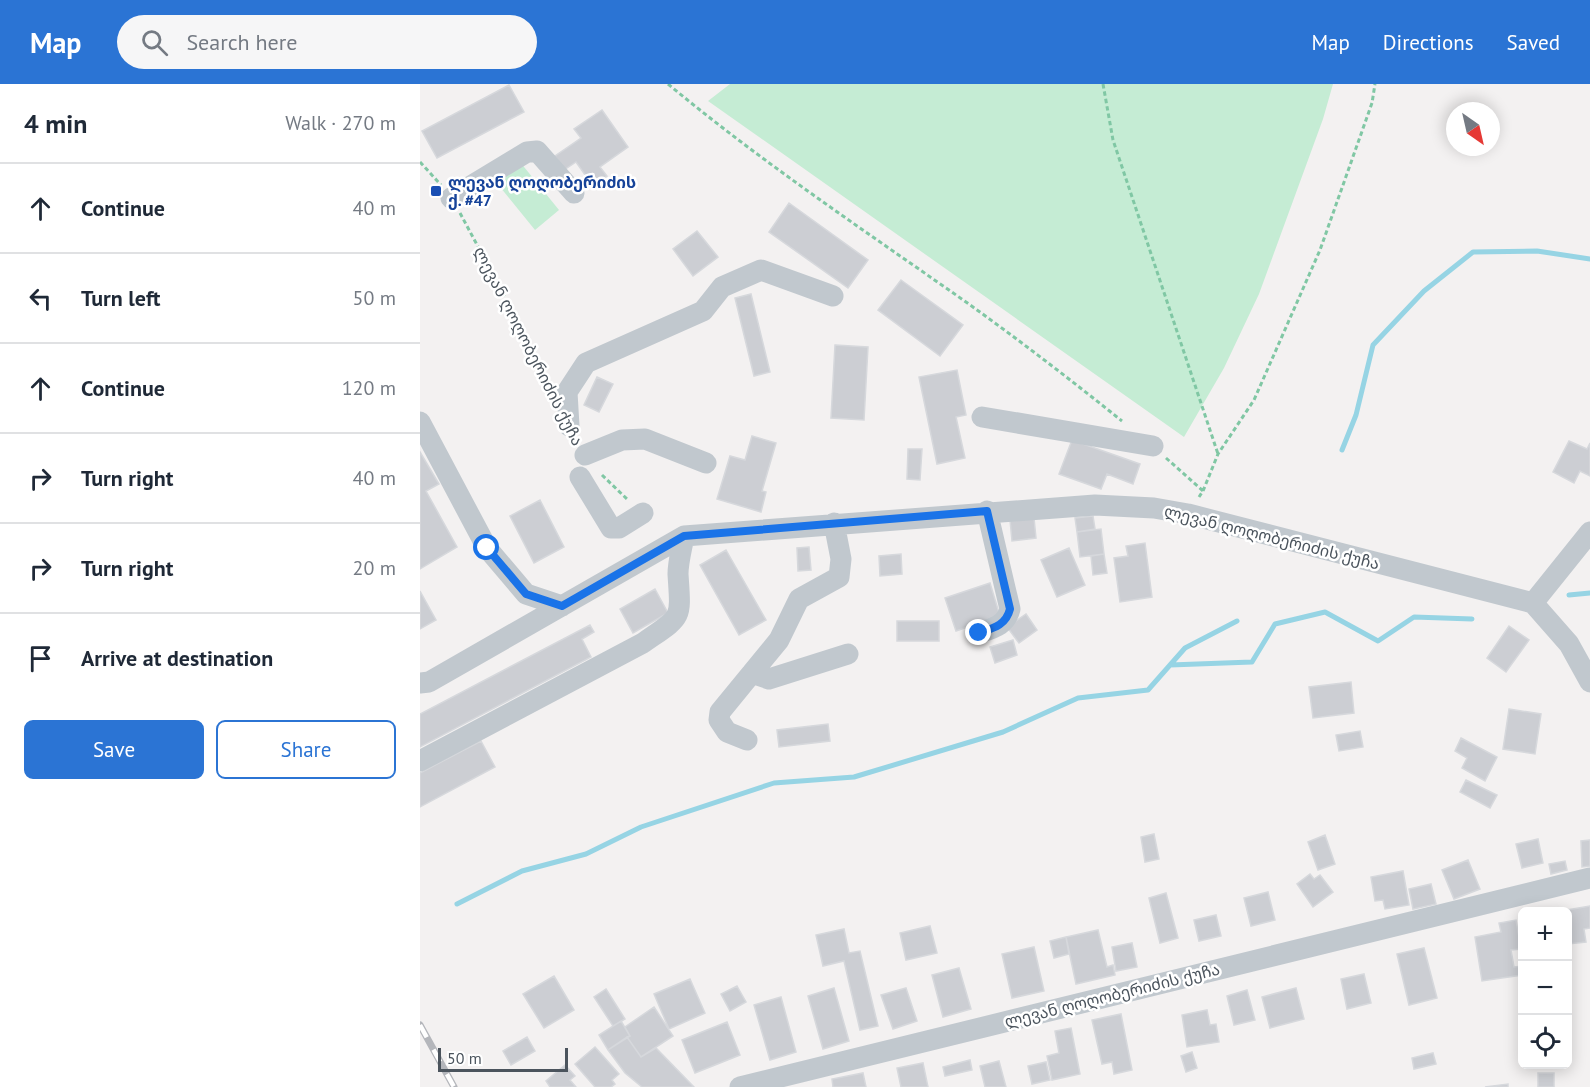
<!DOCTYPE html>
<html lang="en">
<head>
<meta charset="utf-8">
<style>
	:root { --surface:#fff; --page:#f6f6f7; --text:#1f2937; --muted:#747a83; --line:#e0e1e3; --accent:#2b74d4 }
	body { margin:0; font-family:"PT Sans","Noto Sans Georgian",sans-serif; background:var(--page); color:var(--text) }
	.controls { position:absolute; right:18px; bottom:18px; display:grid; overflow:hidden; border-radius:9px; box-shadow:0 3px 15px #0003 }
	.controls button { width:54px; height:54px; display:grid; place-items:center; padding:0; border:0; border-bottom:2px solid var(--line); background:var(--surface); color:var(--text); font:30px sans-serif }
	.compass { position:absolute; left:1026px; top:18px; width:54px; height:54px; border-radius:50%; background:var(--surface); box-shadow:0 3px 15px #0003; rotate:146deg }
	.scale { position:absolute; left:18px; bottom:15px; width:130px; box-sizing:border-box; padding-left:6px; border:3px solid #4b545d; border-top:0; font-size:16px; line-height:21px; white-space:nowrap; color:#4b545d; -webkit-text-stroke:4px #fff; paint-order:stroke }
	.stop { position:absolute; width:18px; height:18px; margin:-14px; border:4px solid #1a73e8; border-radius:50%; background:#fff }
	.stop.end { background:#1a73e8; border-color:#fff; box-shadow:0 2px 6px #0008 }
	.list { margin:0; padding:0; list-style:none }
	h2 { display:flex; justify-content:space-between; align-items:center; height:78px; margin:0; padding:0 24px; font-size:26px }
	h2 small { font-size:20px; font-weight:400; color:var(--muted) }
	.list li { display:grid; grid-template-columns:39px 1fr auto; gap:18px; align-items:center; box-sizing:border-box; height:90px; padding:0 24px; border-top:2px solid var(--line) }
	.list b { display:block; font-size:22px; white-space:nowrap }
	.list em { font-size:20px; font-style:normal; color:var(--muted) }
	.actions { display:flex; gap:12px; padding:18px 24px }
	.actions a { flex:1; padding:14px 0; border:2px solid var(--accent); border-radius:9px; text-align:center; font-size:21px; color:var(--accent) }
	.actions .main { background:var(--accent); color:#fff }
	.icon { flex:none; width:33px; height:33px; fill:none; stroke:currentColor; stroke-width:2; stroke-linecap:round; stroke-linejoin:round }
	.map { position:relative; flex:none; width:1170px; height:1003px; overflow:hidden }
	header { display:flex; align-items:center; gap:36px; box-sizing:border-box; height:84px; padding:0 30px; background:var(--accent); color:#fff }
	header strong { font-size:28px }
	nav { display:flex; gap:33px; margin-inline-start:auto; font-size:21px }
	.search { width:420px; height:54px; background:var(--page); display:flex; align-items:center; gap:15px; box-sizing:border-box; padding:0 21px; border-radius:33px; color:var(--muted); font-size:22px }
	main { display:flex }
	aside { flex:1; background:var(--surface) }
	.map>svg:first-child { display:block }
	.green { fill:#c5ecd4 }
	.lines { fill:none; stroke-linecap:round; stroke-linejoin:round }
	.stream { stroke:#96d4e4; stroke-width:5 }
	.building { fill:#ccced3; stroke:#d6d8dc; stroke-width:1.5 }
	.path { stroke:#80c7a4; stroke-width:3; stroke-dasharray:4.5 3; stroke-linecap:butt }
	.minor { stroke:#c1c8ce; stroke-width:21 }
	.rail-casing { stroke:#b4b6bb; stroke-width:7 }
	.rail { stroke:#fff; stroke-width:4.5; stroke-dasharray:14; stroke-linecap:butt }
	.route { stroke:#1a73e8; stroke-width:8 }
	.transit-dot { fill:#1a4fb4; stroke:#fff; stroke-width:2 }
	.labels { text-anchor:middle; stroke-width:5; stroke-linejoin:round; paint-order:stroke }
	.transit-label { font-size:16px; font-weight:bold; fill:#164399; stroke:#fff; text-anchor:start }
	.street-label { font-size:16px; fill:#4b545d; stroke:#fff }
</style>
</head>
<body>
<header>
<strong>Map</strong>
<div class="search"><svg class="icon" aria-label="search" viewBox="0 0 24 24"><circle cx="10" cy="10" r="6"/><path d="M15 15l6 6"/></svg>Search here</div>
<nav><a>Map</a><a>Directions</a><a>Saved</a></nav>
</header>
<main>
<aside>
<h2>4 min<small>Walk · 270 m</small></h2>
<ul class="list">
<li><svg class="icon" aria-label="ahead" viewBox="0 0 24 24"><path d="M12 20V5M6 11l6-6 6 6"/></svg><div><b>Continue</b></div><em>40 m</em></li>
<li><svg class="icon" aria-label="left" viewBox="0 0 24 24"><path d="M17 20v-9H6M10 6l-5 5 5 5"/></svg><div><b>Turn left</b></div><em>50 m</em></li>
<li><svg class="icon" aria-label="ahead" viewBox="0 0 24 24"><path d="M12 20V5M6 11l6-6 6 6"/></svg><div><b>Continue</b></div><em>120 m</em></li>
<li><svg class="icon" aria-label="right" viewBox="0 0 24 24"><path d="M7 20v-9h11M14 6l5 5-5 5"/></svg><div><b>Turn right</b></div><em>40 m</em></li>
<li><svg class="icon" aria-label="right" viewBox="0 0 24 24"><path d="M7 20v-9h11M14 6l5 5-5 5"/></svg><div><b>Turn right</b></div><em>20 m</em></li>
<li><svg class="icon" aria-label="arrive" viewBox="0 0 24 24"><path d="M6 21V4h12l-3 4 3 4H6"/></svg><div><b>Arrive at destination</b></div></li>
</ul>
<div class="actions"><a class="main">Save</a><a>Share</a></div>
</aside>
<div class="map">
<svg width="1170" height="1003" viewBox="0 0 1170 1003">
	<rect width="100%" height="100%" fill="#f3f1f1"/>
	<!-- green -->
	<path class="green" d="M310,0H913L903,35L839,210L804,284L764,353L288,17Z
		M100,78L139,126L115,146L76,98Z"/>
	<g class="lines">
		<!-- stream -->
		<path class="stream" d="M922,366L936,331L953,261L1004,207L1053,168L1117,167L1170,175
			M1149,511L1170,509
			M750,581L832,578L855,540L905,528L958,557L994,533L1052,535
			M37,820L102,787L166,770L221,743L354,699L434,693L583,648L658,614L728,606L765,564L817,537"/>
	</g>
	<!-- building -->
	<path class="building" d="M89,1L104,28L17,74L2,47Z
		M182,26L208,63L180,83L187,92L173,102L156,78L144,86L135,72L161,54L154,45Z
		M369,119L448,176L428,204L349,148Z
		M277,147L298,173L273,192L253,165Z
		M481,196L543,241L520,272L458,226Z
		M331,210L350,288L334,292L315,214Z
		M415,261L448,263L444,336L411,334Z
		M537,286L546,331L536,333L545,374L517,380L499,293Z
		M177,293L193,300L179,328L164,321Z
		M332,352L356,359L342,407L346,408L341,428L297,415L310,372L325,376Z
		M652,356L720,380L713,400L687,390L681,405L639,390Z
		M1149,357L1167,365L1170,359V392L1160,387L1154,399L1133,388Z
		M488,365H502L500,396L487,395Z
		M0,368L19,400L6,407L37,463L0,485Z
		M120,416L144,463L114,479L90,432Z
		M673,432L675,445L657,448L655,434Z
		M614,434L616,454L592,457L590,436Z
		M681,445L684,470L660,473L657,448Z
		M725,459L732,513L700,518L694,474L708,472L706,462Z
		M389,463L391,486L378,487L377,464Z
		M649,464L665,501L637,513L621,476Z
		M306,466L346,536L319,551L280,481Z
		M481,470L482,490L460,492L459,472Z
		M684,470L687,489L673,491L671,472Z
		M570,499L580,532L536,547L525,514Z
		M235,505L248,529L213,549L200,525Z
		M0,507L16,536L0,545Z
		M606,530L617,546L599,559L587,543Z
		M477,537H519V557H477Z
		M170,541L174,548L162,555L171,573L0,663V630Z
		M1089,542L1109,556L1086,588L1067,574Z
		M593,556L597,571L575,579L570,563Z
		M931,598L934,629L893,634L889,603Z
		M1089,625L1121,630L1115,670L1083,665Z
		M408,640L410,657L359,663L357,646Z
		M940,647L943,663L919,667L916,651Z
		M1041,654L1077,673L1065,697L1042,684L1047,674L1035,667Z
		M61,657L75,683L0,723V689Z
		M1046,696L1077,711L1070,724L1040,708Z
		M734,750L739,775L725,778L721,753Z
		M905,751L915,780L898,786L888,758Z
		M1118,755L1123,779L1102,784L1096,760Z
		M1170,756V782L1162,783L1161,757Z
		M1048,776L1060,805L1034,815L1022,786Z
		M1145,777L1147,786L1131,790L1129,780Z
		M983,787L989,821L965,825L963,816L955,817L951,793Z
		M890,790L894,795L900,791L913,808L893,823L877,800Z
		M1011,800L1016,820L993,825L989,805Z
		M848,808L855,836L831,842L824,814Z
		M746,809L758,854L740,859L729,814Z
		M1170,822V844L1164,845L1166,858L1148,860V828H1135Z
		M796,831L801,852L779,857L774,836Z
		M1096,836L1101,865L1091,866L1094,883L1102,882V891L1062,897L1055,853L1081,848L1079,839Z
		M510,842L517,869L486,876L480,849Z
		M424,845L429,869L440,867L458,942L440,946L424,877L403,882L396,851Z
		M678,846L687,883L693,881L695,891L656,900L646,853Z
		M646,853L649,870L634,874L630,857Z
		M712,859L717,883L696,887L692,863Z
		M614,863L624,907L592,914L582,870Z
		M1004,864L1017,914L989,921L977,870Z
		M539,884L551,925L523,933L512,891Z
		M944,890L951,919L927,925L921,895Z
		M134,892L154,926L124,944L103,910Z
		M270,895L285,929L249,945L234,910Z
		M317,902L326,918L310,927L301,910Z
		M414,904L429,957L403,965L388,912Z
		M486,904L497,937L473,945L461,911Z
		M876,904L884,935L850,944L842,913Z
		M186,905L205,935L193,942L174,913Z
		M827,906L835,936L814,941L807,912Z
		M361,913L376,968L350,976L334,921Z
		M234,923L253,952L221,973L207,953L210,952L205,943Z
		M787,926L790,941L796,940L799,958L767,963L762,931Z
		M701,930L712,986L694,990L692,978L682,980L672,936Z
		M201,937L210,952L188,966L179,951Z
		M307,938L320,971L275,989L262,956Z
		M651,944L660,990L632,996L627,972L639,969L635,947Z
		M107,953L115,967L91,981L83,967Z
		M207,953L221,973L236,964L274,1003H222L205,989L188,966Z
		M175,963L199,990L192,996L195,1000L191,1003H175L155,980Z
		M772,968L777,984L766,988L761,972Z
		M1013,969L1016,980L994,985L992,974Z
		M550,976L552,986L525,992L523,983Z
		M579,977L586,1003H565L560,982Z
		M626,978L630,996L612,1000L608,982Z
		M503,979L508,1003H481L477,984Z
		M145,981L155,992L150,996L156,1003H130L126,997Z
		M443,989L446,1003H413L412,995Z
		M1118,989H1134V1003H1118Z
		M1088,1000V1003H1065Z"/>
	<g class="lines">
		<!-- path -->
		<path class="path" d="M248,0C343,79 445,147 546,218C599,256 651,296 702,337
			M683,0L693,56L798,370
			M0,78L21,101
			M40,129L93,228L129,304
			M746,374L783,407L779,413
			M182,391L208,416
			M783,407L798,370L834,316L900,166L952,19L955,0"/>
		<!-- minor -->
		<path class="minor" d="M31,114L107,68L117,67L154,109
			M562,333L733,362
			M0,338L67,464L106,510L142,522
			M149,342L147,308L166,279L283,227L302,203L341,186L413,212
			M165,371L202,356L225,355L286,379
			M160,393L191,444H199L223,429
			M1113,519L1170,448
			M559,549C574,544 586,541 590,525L567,427
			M332,589L349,595L428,570
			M0,599L9,598L264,452L675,421L734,424L768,430L1113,519L1149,560L1170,598
			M327,656L307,648L299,636L300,628L359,556L379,515L419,493L421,475L414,439
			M0,677L223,559C263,531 261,537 258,490C258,478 262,464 264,452
			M320,1003L1170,794"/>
		<!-- rail casing -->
		<g class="rail-casing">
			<path id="rail" d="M0,941L34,1003"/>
		</g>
		<!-- rail -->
		<use href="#rail" class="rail"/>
	</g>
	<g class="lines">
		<!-- route -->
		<path class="route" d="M67,464L106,510L142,522L264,452L567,427L590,525C586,541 574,544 559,549"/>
	</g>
	<!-- markers -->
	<rect class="transit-dot" x="10" y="101" width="12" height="12" rx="3"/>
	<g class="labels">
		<!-- transit labels -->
		<g class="transit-label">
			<text x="28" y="104">ლევან ღოღობერიძის<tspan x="28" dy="18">ქ. #47</tspan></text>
		</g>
		<!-- street labels -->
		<g class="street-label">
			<text transform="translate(109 262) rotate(63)" y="6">ლევან ღოღობერიძის ქუჩა</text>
			<text transform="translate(852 453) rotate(14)" y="6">ლევან ღოღობერიძის ქუჩა</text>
			<text transform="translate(692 911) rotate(-14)" y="6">ლევან ღოღობერიძის ქუჩა</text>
		</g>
	</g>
</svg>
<div class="controls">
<button>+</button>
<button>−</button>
<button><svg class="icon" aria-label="locate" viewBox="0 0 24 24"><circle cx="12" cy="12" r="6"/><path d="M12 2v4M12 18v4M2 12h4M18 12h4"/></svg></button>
</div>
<svg class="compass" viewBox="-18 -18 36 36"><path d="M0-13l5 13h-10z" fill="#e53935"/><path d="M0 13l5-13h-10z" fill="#747a83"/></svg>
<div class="scale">50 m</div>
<div class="stop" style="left:67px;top:464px"></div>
<div class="stop end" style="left:559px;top:549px"></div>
</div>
</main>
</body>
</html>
